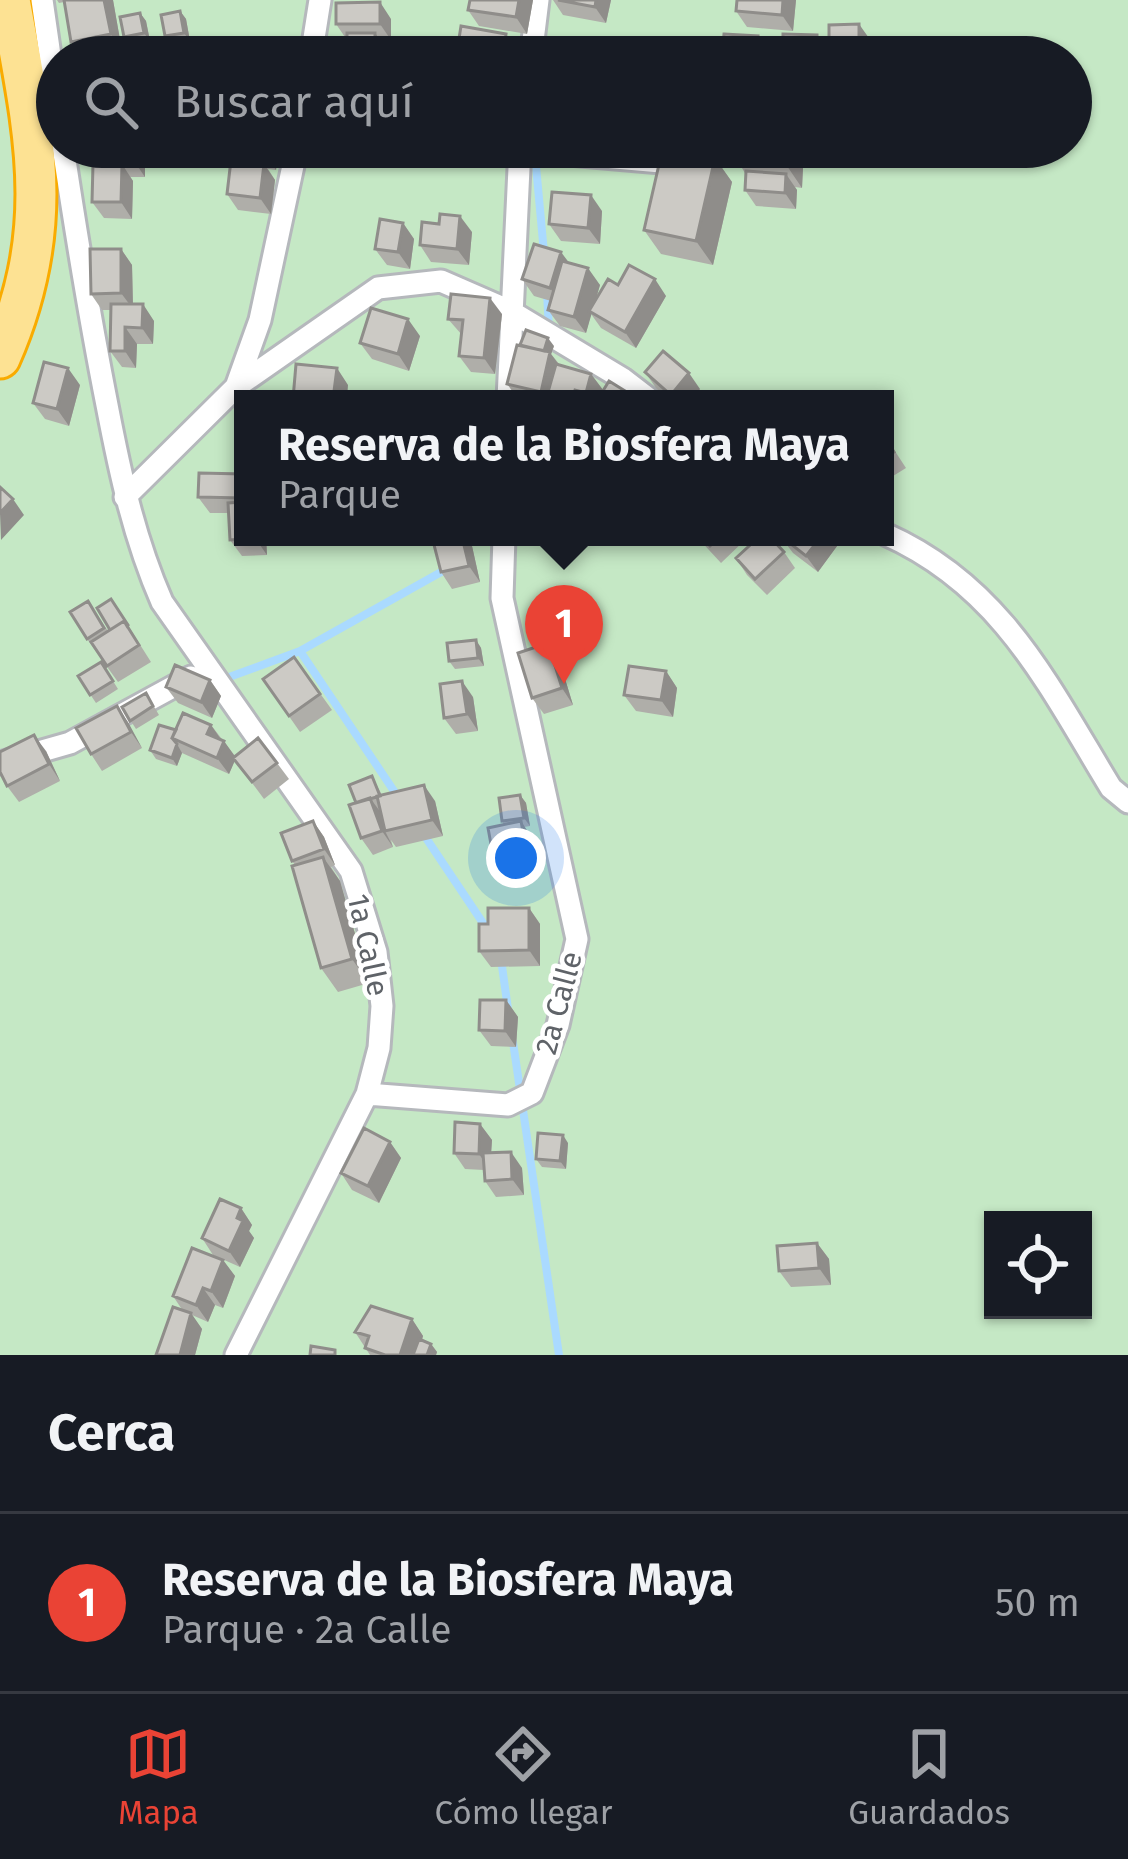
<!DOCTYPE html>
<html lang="es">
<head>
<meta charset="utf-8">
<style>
	:root { --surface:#171b24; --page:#242831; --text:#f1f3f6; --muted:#9ea1a6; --line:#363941; --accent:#ea4335 }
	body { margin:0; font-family:"Fira Sans",sans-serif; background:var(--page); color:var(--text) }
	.controls { position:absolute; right:36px; bottom:36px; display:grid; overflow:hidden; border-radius:0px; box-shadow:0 3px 9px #0004 }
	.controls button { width:108px; height:108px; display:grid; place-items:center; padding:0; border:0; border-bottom:3px solid var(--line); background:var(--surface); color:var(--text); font:60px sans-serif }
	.you { position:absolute; left:516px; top:858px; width:42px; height:42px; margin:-30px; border:9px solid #fff; border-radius:50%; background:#1a73e8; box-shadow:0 0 0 18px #1a73e833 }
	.badge { display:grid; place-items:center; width:78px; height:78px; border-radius:50%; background:var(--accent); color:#fff; font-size:39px; font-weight:700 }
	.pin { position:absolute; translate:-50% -99px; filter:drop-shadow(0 3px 6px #0008) }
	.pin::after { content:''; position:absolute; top:63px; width:42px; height:36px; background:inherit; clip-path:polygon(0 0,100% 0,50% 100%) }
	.popup { position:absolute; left:234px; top:390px; width:660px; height:156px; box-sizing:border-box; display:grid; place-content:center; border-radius:0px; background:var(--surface); filter:drop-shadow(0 3px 9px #0005); font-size:39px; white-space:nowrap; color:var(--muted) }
	.popup b { font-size:45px; color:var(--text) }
	.popup::after { content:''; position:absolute; left:50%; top:100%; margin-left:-24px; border:24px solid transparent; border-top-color:var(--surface) }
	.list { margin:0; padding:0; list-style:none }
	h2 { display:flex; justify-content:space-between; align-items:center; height:156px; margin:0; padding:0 48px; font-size:51px }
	h2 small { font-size:39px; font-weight:400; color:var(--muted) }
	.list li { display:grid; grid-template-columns:78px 1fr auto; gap:36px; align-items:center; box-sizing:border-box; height:180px; padding:0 48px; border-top:3px solid var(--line) }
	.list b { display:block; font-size:45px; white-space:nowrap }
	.list p { margin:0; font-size:39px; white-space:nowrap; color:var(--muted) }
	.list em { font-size:39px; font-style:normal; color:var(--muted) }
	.icon { flex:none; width:66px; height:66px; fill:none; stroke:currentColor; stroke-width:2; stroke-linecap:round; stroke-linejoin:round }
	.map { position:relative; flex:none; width:1128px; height:1355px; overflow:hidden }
	.search { position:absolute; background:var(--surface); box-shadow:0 3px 9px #0004; left:36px; right:36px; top:36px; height:132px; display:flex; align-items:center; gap:30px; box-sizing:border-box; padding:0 42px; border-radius:66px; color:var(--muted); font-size:45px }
	.sheet { height:336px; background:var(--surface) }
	nav { display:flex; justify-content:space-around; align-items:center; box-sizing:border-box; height:168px; border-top:3px solid var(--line); background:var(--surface); font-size:33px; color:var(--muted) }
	nav a { display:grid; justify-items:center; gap:6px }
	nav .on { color:var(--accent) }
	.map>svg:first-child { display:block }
	.green { fill:#c5e8c5; fill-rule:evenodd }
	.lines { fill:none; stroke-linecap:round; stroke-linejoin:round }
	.stream { stroke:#aadaff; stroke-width:8 }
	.street-casing { stroke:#b5b8bc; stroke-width:27 }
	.highway-casing { stroke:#f9ab00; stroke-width:45 }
	.street { stroke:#fff; stroke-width:21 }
	.highway { stroke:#fde293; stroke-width:39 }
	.wall { fill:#afaea9 }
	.shaded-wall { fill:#8f8d8a }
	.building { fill:#cccac5; stroke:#8f8d8a; stroke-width:3 }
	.labels { text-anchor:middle; stroke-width:9; stroke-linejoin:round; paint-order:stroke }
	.street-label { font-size:30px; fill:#5f6368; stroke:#fff }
</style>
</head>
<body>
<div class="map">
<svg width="1128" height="1355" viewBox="0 0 1128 1355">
	<rect width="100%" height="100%" fill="#f1efe8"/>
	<!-- green -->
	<path class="green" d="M0,0H1128V1355H0ZM57,57H1071V147H57ZM243,399H885V537H243ZM993,1220H1083V1310H993Z"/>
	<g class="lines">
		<!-- stream -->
		<path class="stream" d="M535,155L544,253
			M547,292L549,331
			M300,651L400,800
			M221,680L300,651L443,571L446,564
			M422,832L487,929
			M501,959L508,1009
			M513,1042L559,1355"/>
		<!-- street casing -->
		<g class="street-casing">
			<path id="street" d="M42,0L57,104
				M311,57L320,0
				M531,57L538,0
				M63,147C76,233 90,319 107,405C120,473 134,538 162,602L351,871L376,952L382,1006L379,1048L367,1094L236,1355
				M487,147L684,164
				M236,387L378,288L441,281L510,311L623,379L649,399
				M508,399L520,147
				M125,497L236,387L260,320L297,147
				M885,534C1002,586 1048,685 1111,788L1128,802
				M0,763L70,743L191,677
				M367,1094L508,1105L532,1093L558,1025L577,939L502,598L504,537"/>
		</g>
		<!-- highway casing -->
		<g class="highway-casing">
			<path id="highway" d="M0,358C58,227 34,134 10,0"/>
		</g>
		<!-- street -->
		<use href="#street" class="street"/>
		<!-- highway -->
		<use href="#highway" class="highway"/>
	</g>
	<!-- wall -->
	<path class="wall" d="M57,0H113L122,51L82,57L71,42L64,2L59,3Z
		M470,0H533L527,34L479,26L468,10Z
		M553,0H611L606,23L563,15Z
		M796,0L793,31L747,27L736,11Z
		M180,11L186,19L190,41L171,44L165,36Z
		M140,13L146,21L150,41L130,46L124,37Z
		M391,19V40H380L387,50V57H347V40L336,24Z
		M145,147V177H130L133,181L132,219L104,218L92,202L93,166L89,160Z
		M279,147L276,170L268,169L275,180L271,214L238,210L227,194L238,160L231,150Z
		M730,147H804L802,188L795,187L797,190L796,209L756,206L745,190L746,175Z
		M715,158L732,182L713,265L661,254L644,230Z
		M602,211L600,244L561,241L549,224Z
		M403,223L414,239L410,269L387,265L375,249Z
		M472,232L469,265L431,262L420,245Z
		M121,249L132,265L133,304L154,321L153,344H137L136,368L122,367L110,351L111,310H102L91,294Z
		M569,263L600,285L595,302L618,285L666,296L636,348L601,328L591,314L586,333L560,326L548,310L551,301L534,296L522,279Z
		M502,314L495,374L471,372L459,356L462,335L448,319Z
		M420,336L409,371L372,359L360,343Z
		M554,346L551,354L560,365L591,374L603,390L638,399H518L507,384Z
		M645,372L700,389L692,399H668L656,388Z
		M80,385L69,426L45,419L33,403Z
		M885,436L906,468L885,481Z
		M243,474V537H266L267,555L242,556L230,540L229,513H210L198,497Z
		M432,537H470L480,582L452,589L441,572Z
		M697,537H744L746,539L721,563Z
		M781,537H837L840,542L818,572L793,553Z
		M784,552L795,568L767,595L747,575L736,558Z
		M111,599L151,662L118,682L87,639L88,601L108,631L110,630Z
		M476,640L481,648L484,666L455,669L449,661Z
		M548,643L559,659L573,705L544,714L532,698Z
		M294,657L332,710L300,732L263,679Z
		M101,662L118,689L96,703L78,676Z
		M666,671L677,688L673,717L636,711L624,695Z
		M210,680L221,696L212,718L178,703L166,687Z
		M146,693L159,715L136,729L122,707Z
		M473,697L478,731L456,734L444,718Z
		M117,706L142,748L102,771L91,754Z
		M211,725L235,756L277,763L289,779L264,799L235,760L229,774L182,753L177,766L156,759L150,750L176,730Z
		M46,751L60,781L19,802L7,786Z
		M372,776L382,795L435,801L443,836L396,847L391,840L393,847L373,855L361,838L356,803Z
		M520,795L526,803L530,826L524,827L532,838L539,876L507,883L495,866L504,825L502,821Z
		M313,821L324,837L335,865L331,867L340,881L369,983L338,992L321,968L295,865L292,861Z
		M529,908L540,924V966L491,967L479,951L488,924Z
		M506,1000L518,1017L516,1047L491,1046L479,1030Z
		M480,1124L492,1140L491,1153L522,1168L524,1195L496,1197L485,1181L484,1170L465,1169L454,1153Z
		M390,1142L401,1158L379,1203L352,1190L341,1173Z
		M568,1143L566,1169L542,1167L536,1159Z
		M241,1208L252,1225L249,1231L254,1238L240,1267L213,1255L202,1238Z
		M817,1243L829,1259L831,1285L791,1287L779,1271Z
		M223,1260L235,1276L223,1308L215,1305L208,1322L192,1315L202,1329L195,1355H156L183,1311L173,1296Z
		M412,1319L423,1336L422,1340L431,1344L437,1352L436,1355H370L355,1332Z"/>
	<!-- shaded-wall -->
	<path class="shaded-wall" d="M104,0H113L122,51L111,34Z
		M519,0H533L527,34L516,17Z
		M596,0H611L606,23L595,7Z
		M783,0H796L793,31L782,15Z
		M380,2L391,19V40L380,24Z
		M180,11L186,19L190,41L184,33Z
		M140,13L146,21L150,41L144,33Z
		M859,24L871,41L870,57H859Z
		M375,33L387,50V57H375Z
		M506,34L517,50L516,57H502Z
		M817,35L828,51V57H817Z
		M758,36L769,53V57H756Z
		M134,147H145V177L134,161Z
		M266,147H279L276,170L265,154Z
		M786,147H804L802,188L785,163Z
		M715,158L732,182L713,265L696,241Z
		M122,164L133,181L132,219L121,202Z
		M264,164L275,180L271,214L260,198Z
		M786,174L797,190L796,209L785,193Z
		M591,195L602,211L600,244L588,228Z
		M460,216L472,232L469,265L457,249Z
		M403,223L414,239L410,269L398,252Z
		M121,249L132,265L133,309L121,293Z
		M561,252L573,268L562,304L550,288Z
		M588,268L600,285L586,333L574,317Z
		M655,279L666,296L636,348L625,332Z
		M490,298L502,314L495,374L484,358Z
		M143,304L154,321L153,344L142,328Z
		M408,319L420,336L409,371L398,354Z
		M125,327L137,344L136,368L125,351Z
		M548,338L554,346L551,354L562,369L545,399L541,392L542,355Z
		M68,368L80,385L69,426L57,409Z
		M337,368L348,385L347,399H333Z
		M689,373L700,389L692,399H674L671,395Z
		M591,374L603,390L601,399H590L586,393Z
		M13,499L24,515L1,540L0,513Z
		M255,537H266L267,555L255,538Z
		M462,537H470L480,582L469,566Z
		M821,537H837L840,542L818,572L806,556Z
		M476,640L481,648L484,666L478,658Z
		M548,643L559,659L573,705L562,688Z
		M666,671L677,688L673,717L661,700Z
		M210,680L221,696L212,718L201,702Z
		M462,681L473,697L478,731L467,714Z
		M117,706L128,722L142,748L131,732Z
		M211,725L222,741L207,734Z
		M34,735L46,751L60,781L49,764Z
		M224,741L236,758L229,774L217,758Z
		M177,744L182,753L177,766L172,758Z
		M424,785L435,801L443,836L432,820Z
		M520,795L526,803L530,826L524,818Z
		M370,798L382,814L385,831L393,847L382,831Z
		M313,821L324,837L335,865L324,849Z
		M521,821L532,838L539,876L528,860Z
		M323,857L340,881L369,983L352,959Z
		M529,908L540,924V966L529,950Z
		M506,1000L518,1017L516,1047L505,1031Z
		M480,1124L492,1140L490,1170L479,1154Z
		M563,1135L568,1143L566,1169L560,1161Z
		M390,1142L401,1158L379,1203L368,1186Z
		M511,1152L522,1168L524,1195L512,1179Z
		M241,1208L252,1225L249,1231L254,1238L240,1267L229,1251Z
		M817,1243L829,1259L831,1285L819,1268Z
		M223,1260L235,1276L223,1308L211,1291Z
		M203,1288L215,1305L208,1322L196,1305Z
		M191,1313L202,1329L195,1355H180Z
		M412,1319L423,1336L417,1355H400Z
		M431,1344L437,1352L436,1355H427Z"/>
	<!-- building -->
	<path class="building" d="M64,0H104L111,34L71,42Z
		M470,0H519L516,17L468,10Z
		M558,0H596L595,7Z
		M737,0H783L782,15L736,11Z
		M380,2V24H336V3Z
		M180,11L184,33L165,36L161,15Z
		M140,13L144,33L124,37L120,17Z
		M859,24V57H829V25Z
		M461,26L506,34L502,57H447L449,43L458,45Z
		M347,33H375V57H347Z
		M724,34L758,36L756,57H722Z
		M783,34L817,35V57H783Z
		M648,42L683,45L682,57H646Z
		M89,147H134V161L89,160Z
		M231,147H266L265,154L231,150Z
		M663,147L715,158L696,241L644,230Z
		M737,147H786L785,163L736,161Z
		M231,160L264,164L260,198L227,194Z
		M93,164H122L121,202H92Z
		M746,171L786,174L785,193L745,190Z
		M552,192L591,195L588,228L549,224Z
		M440,214L460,216L457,249L420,245L422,222L439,224Z
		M380,219L403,223L398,252L375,249Z
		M534,244L561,252L550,288L522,279Z
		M90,249H121V293L91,294Z
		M562,261L588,268L574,317L548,310Z
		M629,265L655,279L625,332L589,311L608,279L618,285Z
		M451,294L490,298L484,358L459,356L463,320L448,319Z
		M111,304H143L142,328L125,327V351H110Z
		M371,308L408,319L398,354L360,343Z
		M526,330L548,338L544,351L520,345Z
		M517,345L550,352L541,392L507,384Z
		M663,351L689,373L671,395L645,372Z
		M44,362L68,368L57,409L33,403Z
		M296,364L337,368L333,399H293Z
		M556,364L591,374L586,393L575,390L572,399H546Z
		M609,381L638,399H598Z
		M885,437L894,452L885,458Z
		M199,473L243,474V498L198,497Z
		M0,487L13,499L0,513Z
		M243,502V537L255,538L230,540L228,503Z
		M432,537H462L469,566L441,572Z
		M701,537H719L710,546Z
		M759,537H770L784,552L755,579L736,558Z
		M782,537H821L806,556Z
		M111,599L128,625L127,626L124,621L110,630L97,608Z
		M88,601L104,628L87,639L70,612Z
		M124,621L139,645L107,666L91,642Z
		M476,640L478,658L449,661L447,643Z
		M548,643L562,688L532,698L518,653Z
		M294,657L320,694L289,716L263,679Z
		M101,662L113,681L90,695L78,676Z
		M175,665L210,680L201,702L166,687Z
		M629,666L666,671L661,700L624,695Z
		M462,681L467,714L444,718L440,684Z
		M146,693L153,706L130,721L122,707Z
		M117,706L131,732L91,754L76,728Z
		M183,713L211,725L207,734L224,741L217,758L172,738Z
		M159,725L176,730L172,738L177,744L172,758L150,750Z
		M34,735L49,764L7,786L0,772V752Z
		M258,738L277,763L252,782L233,758Z
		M372,776L380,796L356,803L349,785Z
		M424,785L432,820L385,831L377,796Z
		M520,795L524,818L502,821L499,798Z
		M370,798L382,831L361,838L349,805Z
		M313,821L324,849L292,861L281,833Z
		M521,821L528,860L495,866L488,828Z
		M323,857L352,959L321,968L292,866Z
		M488,908H529V950L479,951V924H488Z
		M480,1000H506L505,1031L479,1030Z
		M455,1122L480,1124L479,1154L454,1153Z
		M364,1128L390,1142L368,1186L341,1173Z
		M538,1133L563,1135L560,1161L536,1159Z
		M511,1152L512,1179L485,1181L483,1153Z
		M220,1199L241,1208L237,1218L243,1221L229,1251L202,1238Z
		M817,1243L819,1268L779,1271L777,1246Z
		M192,1248L223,1260L211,1291L203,1288L196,1305L173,1296Z
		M371,1306L412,1319L400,1355H385L365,1348L369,1336L355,1332Z
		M173,1307L191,1313L180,1355H156Z
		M419,1339L431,1344L427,1355H413Z
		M311,1346L335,1350V1355H310Z"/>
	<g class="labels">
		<!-- street labels -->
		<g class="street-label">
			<text transform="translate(368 945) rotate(78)" y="10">1a Calle</text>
			<text transform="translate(559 1003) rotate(-75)" y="10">2a Calle</text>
		</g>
	</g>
</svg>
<div class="controls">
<button><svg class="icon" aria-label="locate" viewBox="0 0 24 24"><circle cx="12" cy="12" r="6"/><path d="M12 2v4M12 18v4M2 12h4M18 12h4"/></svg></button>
</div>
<div class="you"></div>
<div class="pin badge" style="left:564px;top:684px">1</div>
<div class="popup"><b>Reserva de la Biosfera Maya</b>Parque</div>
<div class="search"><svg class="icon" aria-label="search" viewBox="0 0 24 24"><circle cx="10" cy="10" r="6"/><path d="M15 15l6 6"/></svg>Buscar aquí</div>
</div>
<section class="sheet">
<h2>Cerca<small></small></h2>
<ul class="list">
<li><span class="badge">1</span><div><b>Reserva de la Biosfera Maya</b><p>Parque · 2a Calle</p></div><em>50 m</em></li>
</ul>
</section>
<nav>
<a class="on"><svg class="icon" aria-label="map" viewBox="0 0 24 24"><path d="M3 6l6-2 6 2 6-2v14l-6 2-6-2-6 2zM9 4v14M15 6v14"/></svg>Mapa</a>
<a><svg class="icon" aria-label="directions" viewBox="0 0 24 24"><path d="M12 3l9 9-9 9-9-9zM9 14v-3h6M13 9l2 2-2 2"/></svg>Cómo llegar</a>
<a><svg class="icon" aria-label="saved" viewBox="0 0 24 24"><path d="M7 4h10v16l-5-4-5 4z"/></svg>Guardados</a>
</nav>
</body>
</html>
